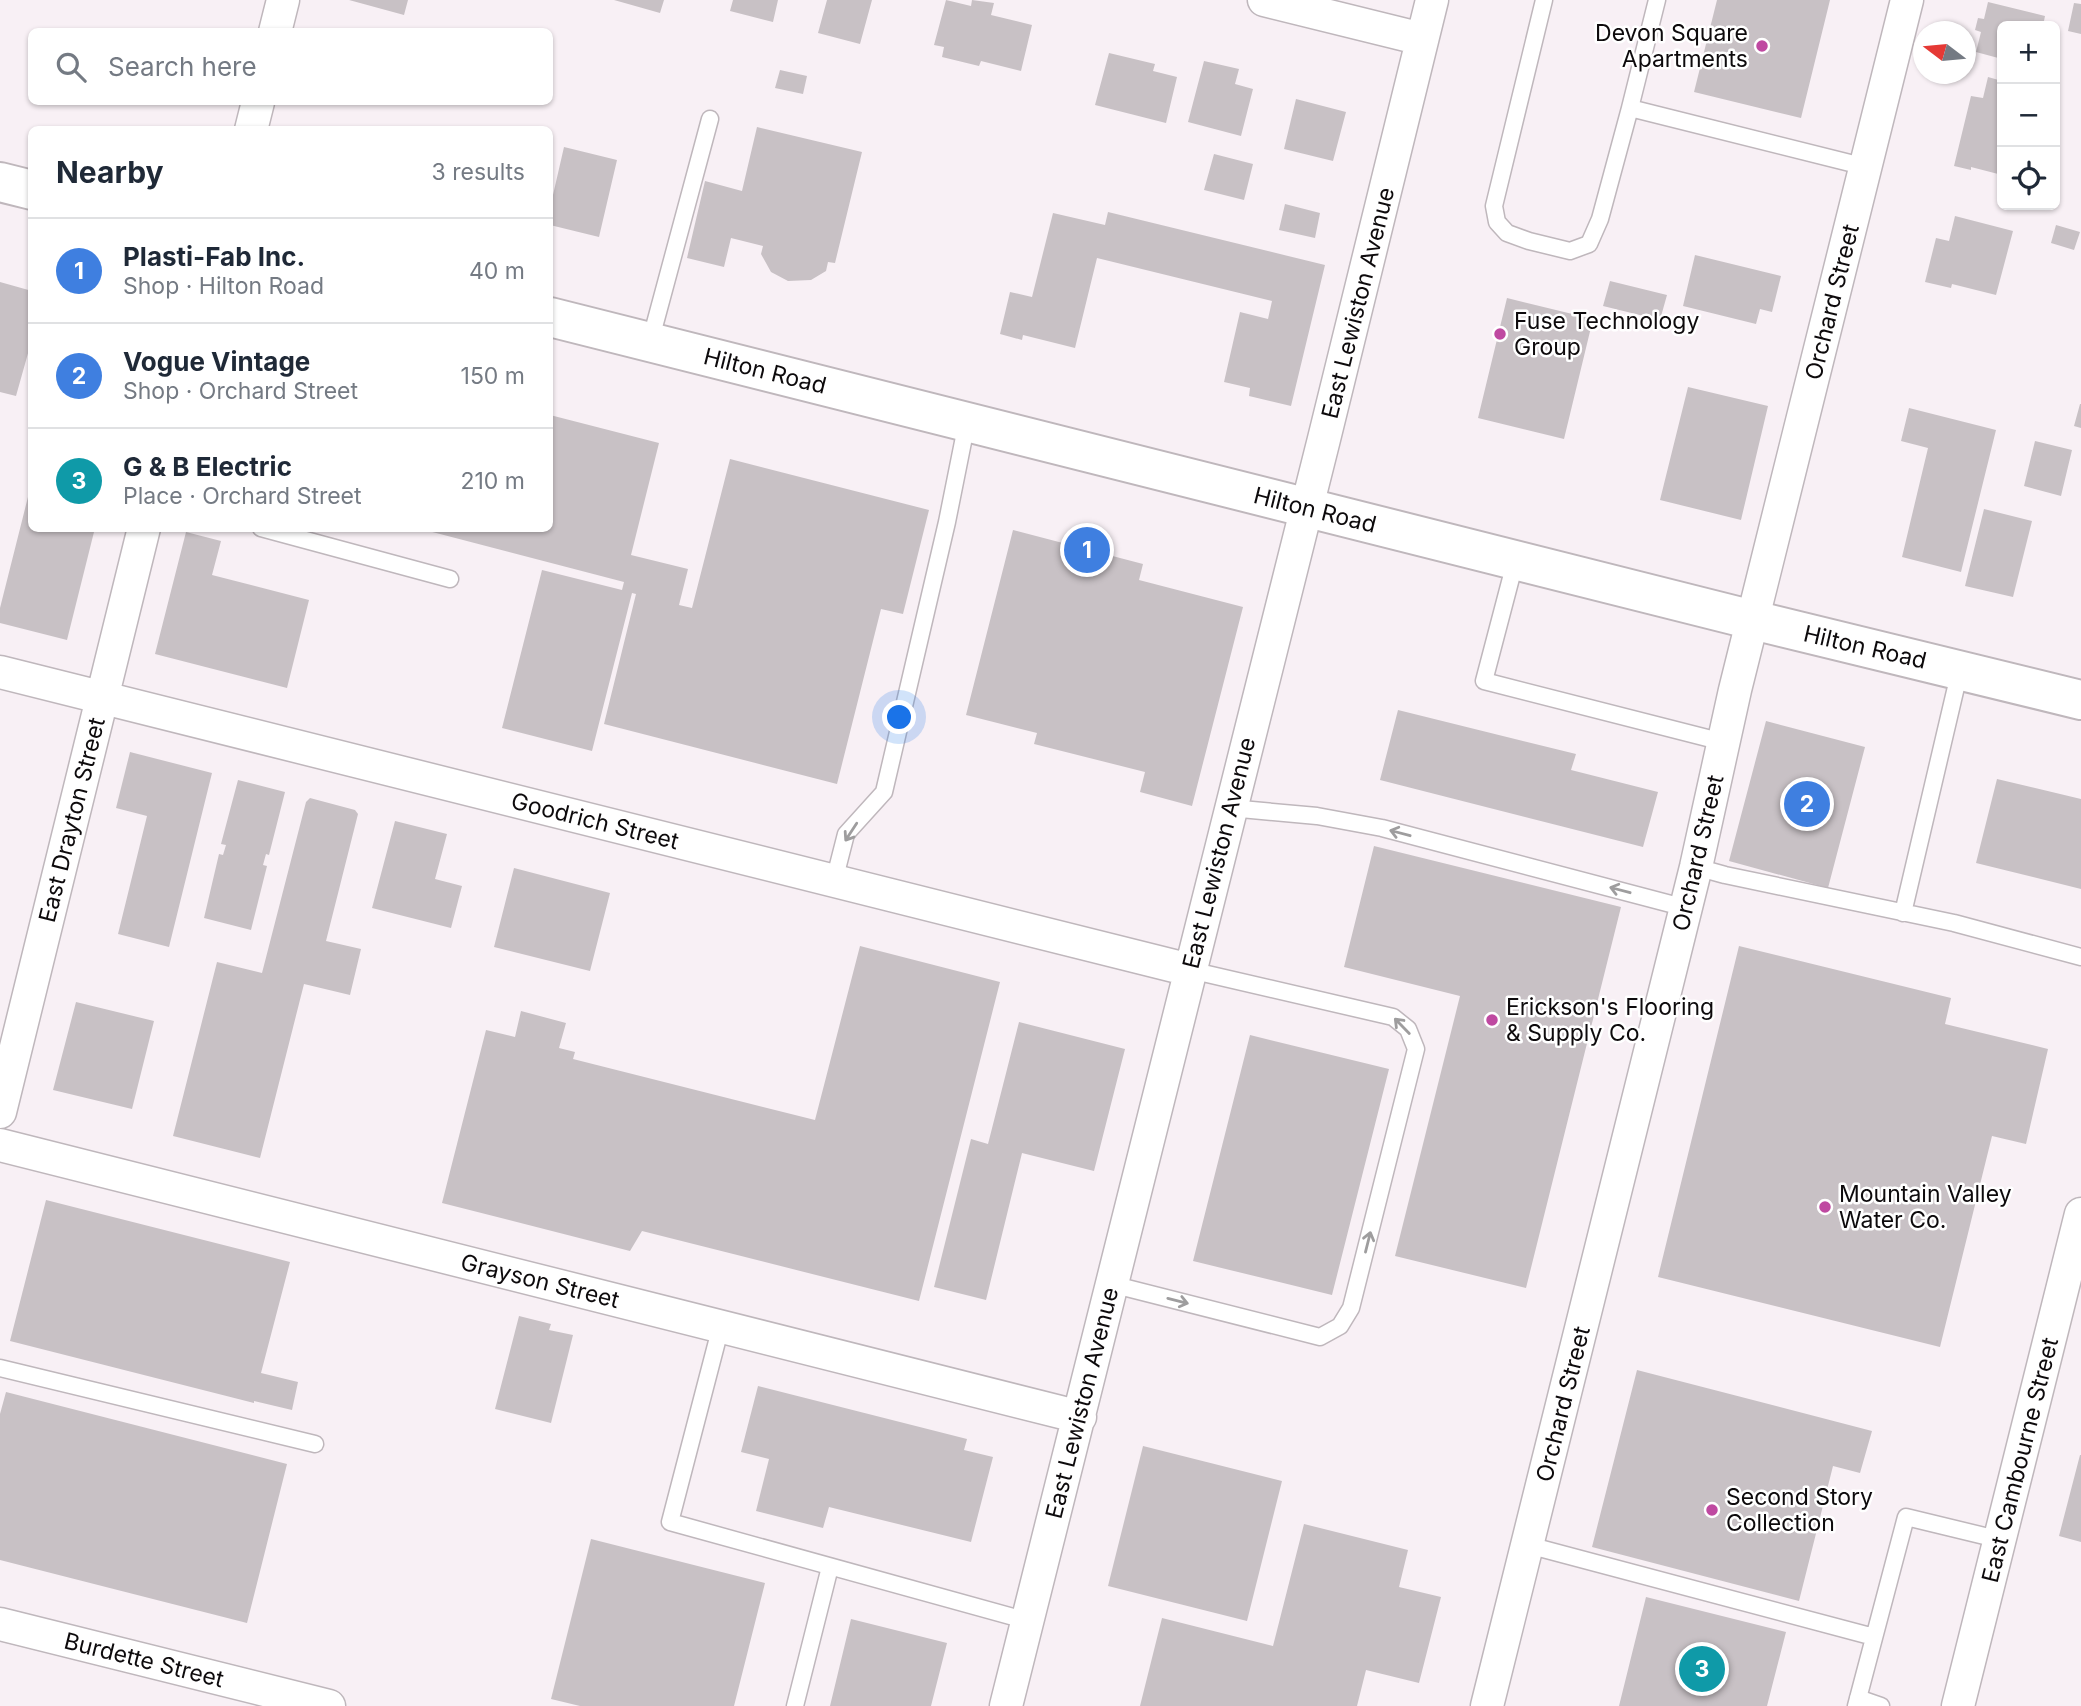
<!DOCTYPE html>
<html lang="en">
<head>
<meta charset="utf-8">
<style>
	:root { --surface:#fff; --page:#f6f6f7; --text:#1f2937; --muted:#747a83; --line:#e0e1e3; --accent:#2563eb }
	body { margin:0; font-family:Inter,sans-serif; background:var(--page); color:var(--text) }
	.controls { position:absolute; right:21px; top:21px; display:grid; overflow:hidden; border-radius:10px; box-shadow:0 2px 5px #0004 }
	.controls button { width:63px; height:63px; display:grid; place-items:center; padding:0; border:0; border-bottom:2px solid var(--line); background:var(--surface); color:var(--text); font:35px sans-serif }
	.compass { position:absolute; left:1913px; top:21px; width:63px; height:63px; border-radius:50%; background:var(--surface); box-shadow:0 2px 5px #0004; rotate:286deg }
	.you { position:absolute; left:900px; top:718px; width:24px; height:24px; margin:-18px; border:5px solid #fff; border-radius:50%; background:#1a73e8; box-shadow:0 0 0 10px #1a73e833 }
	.badge { display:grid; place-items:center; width:46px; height:46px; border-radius:50%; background:var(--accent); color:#fff; font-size:23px; font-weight:700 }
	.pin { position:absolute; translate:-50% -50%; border:4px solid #fff; box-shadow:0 2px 7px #0006 }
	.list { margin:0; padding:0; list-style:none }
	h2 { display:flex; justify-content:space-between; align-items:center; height:91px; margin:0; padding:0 28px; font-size:30px }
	h2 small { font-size:23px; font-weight:400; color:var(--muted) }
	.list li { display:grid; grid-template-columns:46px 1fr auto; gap:21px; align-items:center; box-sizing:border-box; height:105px; padding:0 28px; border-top:2px solid var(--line) }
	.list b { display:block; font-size:26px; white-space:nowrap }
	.list p { margin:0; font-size:23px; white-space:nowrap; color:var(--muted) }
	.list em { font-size:23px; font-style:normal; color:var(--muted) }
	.icon { flex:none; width:38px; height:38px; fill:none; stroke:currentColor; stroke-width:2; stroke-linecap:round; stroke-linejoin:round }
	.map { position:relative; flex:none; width:2081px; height:1706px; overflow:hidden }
	.search { position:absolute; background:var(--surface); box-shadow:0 2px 5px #0004; left:28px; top:28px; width:525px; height:77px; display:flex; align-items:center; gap:18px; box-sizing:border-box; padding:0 24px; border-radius:10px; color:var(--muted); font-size:26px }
	.panel { position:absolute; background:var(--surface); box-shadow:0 2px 5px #0004; left:28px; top:126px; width:525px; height:406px; border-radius:10px }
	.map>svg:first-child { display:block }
	.building { fill:#c8c1c5 }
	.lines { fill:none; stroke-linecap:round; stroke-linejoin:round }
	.service-casing { stroke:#bfb7bc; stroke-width:19 }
	.minor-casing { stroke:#bfb7bc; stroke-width:35 }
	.tertiary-casing { stroke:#bfb7bc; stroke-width:42 }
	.service { stroke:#fff; stroke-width:16 }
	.minor { stroke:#fff; stroke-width:32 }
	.tertiary { stroke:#fff; stroke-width:38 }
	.oneway { stroke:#9e9d9e }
	.poi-dot { fill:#bf49a1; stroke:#fff; stroke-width:2.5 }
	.labels { text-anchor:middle; stroke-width:5; stroke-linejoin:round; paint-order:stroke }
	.poi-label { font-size:23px; fill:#0d0a0c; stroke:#fff; text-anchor:start }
	.street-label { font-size:23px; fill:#0d0a0c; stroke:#fff }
</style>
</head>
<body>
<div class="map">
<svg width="2081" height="1706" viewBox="0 0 2081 1706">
	<rect width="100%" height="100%" fill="#f8f0f5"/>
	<!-- building -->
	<path class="building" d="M349,0H408L404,15Z
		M614,0H664L660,13Z
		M733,0H778L773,22L730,11Z
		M827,0H872L860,44L818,33Z
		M946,0L971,6L972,0L994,3L991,15L1032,25L1021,71L981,61L979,66L942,57L944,47L934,45Z
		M1717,0H1830L1801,118L1694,92Z
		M1988,2L2045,16L2043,26H2002V59L1976,52L1981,32L1975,30L1978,18L1984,19Z
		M2074,3L2081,4V34L2068,31Z
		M1109,53L1155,64L1153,71L1177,77L1166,123L1095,105Z
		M1204,61L1239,69L1235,84L1253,89L1241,136L1188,122Z
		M780,70L807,76L803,94L775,88Z
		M1988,77L2002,81V175L1971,167V170L1954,166L1971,96L1983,98Z
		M1296,99L1346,112L1333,161L1284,149Z
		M757,127L862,152L835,263L828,262L826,271L811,280L788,281L771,272L761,254L763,246L731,238L724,267L687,258L705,181L742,191Z
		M564,147L617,160L599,237L550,225V208Z
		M1214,154L1253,164L1244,200L1204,190Z
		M1285,204L1320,213L1315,238L1279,230Z
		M1108,212L1325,265L1291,406L1249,396L1250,388L1224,382L1240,312L1268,319L1272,301L1097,258L1075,348L1023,335L1022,340L1000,334L1010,292L1032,297L1053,213L1105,225Z
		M1955,216L2013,231L1996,295L1952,284L1951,288L1925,282L1936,238L1949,241Z
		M2056,225L2080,232L2074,250L2051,243Z
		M1695,255L1781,276L1772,312L1760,309L1756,324L1683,306Z
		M1610,281L1667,295L1660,320L1603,306Z
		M0,282L32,291V339L16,396L0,392Z
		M1507,298L1593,319L1564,439L1478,418Z
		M1688,387L1768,406L1741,520L1660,500Z
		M2080,404H2081V428L2074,426Z
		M1909,408L1996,430L1961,572L1902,557L1928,448L1901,441Z
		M550,415L659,443L631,555L688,569L679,605L692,608L730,459L929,510L903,614L881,609L837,784L604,724L636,594L632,593L592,751L502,728L542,570L622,590L624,582L417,528H550Z
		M2035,441L2072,450L2061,496L2024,486Z
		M31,485L32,528H95L67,640L0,623V608Z
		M1984,509L2032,521L2013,597L1965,586Z
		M1013,530L1143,564L1139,580L1243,607L1192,806L1140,792L1145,772L1034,744L1037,733L966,715Z
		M186,532L221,541L212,575L309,600L287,688L155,654Z
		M1398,710L1576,754L1571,770L1658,792L1643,847L1380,780Z
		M1766,721L1865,747L1828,888L1729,861Z
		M130,752L212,773L169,947L118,934L147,816L116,808Z
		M1997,779L2081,799V889L1976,863Z
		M238,780L285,792L269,855L266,854L263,865L267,866L251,930L204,918L219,854L223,855L226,845L221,844Z
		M310,798L355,810L358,814L326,941L361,949L350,995L304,984L260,1158L173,1136L217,962L262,973L306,802Z
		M395,821L447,834L435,879L462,886L451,928L372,908Z
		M1374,846L1621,907L1526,1288L1395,1256L1460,996L1344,967Z
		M514,868L610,893L590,971L494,947Z
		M860,946L1000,982L919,1301L642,1231L630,1251L442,1203L486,1030L515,1037L521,1011L566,1023L559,1048L575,1052L573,1059L815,1120Z
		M1739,946L1951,998L1945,1024L2048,1049L2026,1144L1992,1136L1940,1347L1658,1277Z
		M76,1002L154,1021L132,1109L53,1090Z
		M1019,1022L1125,1049L1094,1171L1022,1153L986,1300L934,1287L971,1139L988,1144Z
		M1250,1035L1389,1069L1332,1295L1193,1261Z
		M46,1200L290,1262L261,1373L298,1382L292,1410L254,1401V1403L10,1341Z
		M519,1316L551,1324L549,1330L573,1335L551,1423L495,1409Z
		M1637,1370L1872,1431L1860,1473L1833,1466L1799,1601L1592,1547Z
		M758,1386L967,1439L964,1450L993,1457L971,1542L829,1507L823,1528L756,1511L769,1459L741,1452Z
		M6,1392L287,1464L247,1623L0,1560V1414Z
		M1143,1446L1282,1481L1247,1621L1108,1586Z
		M2080,1455H2081V1542L2059,1536Z
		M1304,1524L1408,1550L1399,1587L1441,1597L1419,1683L1366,1670L1357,1706H1140L1162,1618L1273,1646Z
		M591,1539L765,1583L734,1706H580L551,1699Z
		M1646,1597L1786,1632L1767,1706H1619Z
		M851,1619L947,1643L931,1706H830Z"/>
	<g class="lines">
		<!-- service casing -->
		<g class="service-casing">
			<path id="service" d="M1544,0L1494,206L1497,222L1507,233L1529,241L1570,251L1589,244L1600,219L1630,108
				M1657,0L1630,108L1866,167
				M650,342L710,119
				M261,528L450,579
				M1516,559L1484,681L1723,742
				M1230,808L1317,816L1382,828L1686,908
				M1696,867L1725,875L1954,923L2081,957
				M834,881L846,834L884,792L947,522L967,422
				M1903,913L1960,670
				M1111,1284L1320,1337L1340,1326L1351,1308L1416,1049L1408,1029L1393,1017L1190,970
				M721,1326L670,1522L1028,1621
				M0,1368L315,1444
				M1528,1545L1874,1637
				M1858,1698L1881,1706
				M795,1706L830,1567
				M1856,1706L1906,1517L2001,1540"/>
		</g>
		<!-- minor casing -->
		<g class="minor-casing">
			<path id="minor" d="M1264,0L1422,39
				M275,32L283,0
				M251,130L258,102
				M0,672L1190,970
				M0,1112L144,528
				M0,1145L1080,1417
				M0,1624L329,1706
				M1006,1706L1324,439L1432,0
				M1487,1706L1696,867L1735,690L1907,0
				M1958,1706L2081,1214"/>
		</g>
		<!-- tertiary casing -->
		<g class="tertiary-casing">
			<path id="tertiary" d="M0,182L32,190
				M550,317L1753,620L2081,700"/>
		</g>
		<!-- service -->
		<use href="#service" class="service"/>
		<!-- minor -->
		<use href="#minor" class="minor"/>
		<!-- tertiary -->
		<use href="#tertiary" class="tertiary"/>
	</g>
	<!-- one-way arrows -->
	<defs><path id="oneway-shaft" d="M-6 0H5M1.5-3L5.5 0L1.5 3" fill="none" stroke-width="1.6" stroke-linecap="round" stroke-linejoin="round" transform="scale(1.75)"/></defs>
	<g class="oneway">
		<use href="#oneway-shaft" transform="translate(851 832) rotate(123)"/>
		<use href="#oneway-shaft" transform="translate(1400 833) rotate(-165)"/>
		<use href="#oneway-shaft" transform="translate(1620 890) rotate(-165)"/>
		<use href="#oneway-shaft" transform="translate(1402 1026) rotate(-134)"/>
		<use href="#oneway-shaft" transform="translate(1368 1242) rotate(-76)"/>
		<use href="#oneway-shaft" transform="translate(1178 1301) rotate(14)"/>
	</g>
	<!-- markers -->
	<g class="poi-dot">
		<circle cx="1762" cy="46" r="7"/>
		<circle cx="1500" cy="334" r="7"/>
		<circle cx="1492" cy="1020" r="7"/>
		<circle cx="1825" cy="1207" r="7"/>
		<circle cx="1712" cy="1510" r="7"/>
	</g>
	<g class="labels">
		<!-- poi labels -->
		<g class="poi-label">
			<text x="1748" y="41" text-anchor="end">Devon Square<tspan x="1748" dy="26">Apartments</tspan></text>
			<text x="1514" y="329">Fuse Technology<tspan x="1514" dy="26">Group</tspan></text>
			<text x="1506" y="1015">Erickson's Flooring<tspan x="1506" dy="26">&amp; Supply Co.</tspan></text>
			<text x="1839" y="1202">Mountain Valley<tspan x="1839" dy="26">Water Co.</tspan></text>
			<text x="1726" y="1505">Second Story<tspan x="1726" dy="26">Collection</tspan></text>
		</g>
		<!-- street labels -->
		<g class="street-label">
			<text transform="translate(1832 302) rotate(-76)" y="8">Orchard Street</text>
			<text transform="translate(1358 303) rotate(-76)" y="8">East Lewiston Avenue</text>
			<text transform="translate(765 371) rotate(14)" y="8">Hilton Road</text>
			<text transform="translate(1315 510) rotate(14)" y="8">Hilton Road</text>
			<text transform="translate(1865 647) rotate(13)" y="8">Hilton Road</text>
			<text transform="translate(72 820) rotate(-76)" y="8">East Drayton Street</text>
			<text transform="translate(595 821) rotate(14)" y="8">Goodrich Street</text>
			<text transform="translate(1219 853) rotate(-76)" y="8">East Lewiston Avenue</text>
			<text transform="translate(1698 853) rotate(-77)" y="8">Orchard Street</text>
			<text transform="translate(540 1281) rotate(14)" y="8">Grayson Street</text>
			<text transform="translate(1082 1403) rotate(-76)" y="8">East Lewiston Avenue</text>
			<text transform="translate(1563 1404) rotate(-76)" y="8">Orchard Street</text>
			<text transform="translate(2020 1460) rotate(-76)" y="8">East Cambourne Street</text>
			<text transform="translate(144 1660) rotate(14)" y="8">Burdette Street</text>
		</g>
	</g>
</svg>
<div class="controls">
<button>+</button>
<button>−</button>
<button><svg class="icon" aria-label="locate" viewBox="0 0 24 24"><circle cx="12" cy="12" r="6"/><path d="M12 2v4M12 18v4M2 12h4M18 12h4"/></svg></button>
</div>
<svg class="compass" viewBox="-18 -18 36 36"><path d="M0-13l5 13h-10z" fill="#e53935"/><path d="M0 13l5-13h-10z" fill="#747a83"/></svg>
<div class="you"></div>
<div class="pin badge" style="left:1087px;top:550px;background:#3f7fe0">1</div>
<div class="pin badge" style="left:1807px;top:804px;background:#3f7fe0">2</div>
<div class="pin badge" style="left:1702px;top:1669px;background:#0f9aa8">3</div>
<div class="search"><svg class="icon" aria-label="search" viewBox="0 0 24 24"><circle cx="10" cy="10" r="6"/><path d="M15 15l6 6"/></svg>Search here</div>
<section class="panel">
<h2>Nearby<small>3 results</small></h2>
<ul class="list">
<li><span class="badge" style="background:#3f7fe0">1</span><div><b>Plasti-Fab Inc.</b><p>Shop · Hilton Road</p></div><em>40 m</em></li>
<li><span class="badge" style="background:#3f7fe0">2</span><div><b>Vogue Vintage</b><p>Shop · Orchard Street</p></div><em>150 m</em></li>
<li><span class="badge" style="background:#0f9aa8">3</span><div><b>G &amp; B Electric</b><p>Place · Orchard Street</p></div><em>210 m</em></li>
</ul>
</section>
</div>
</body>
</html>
